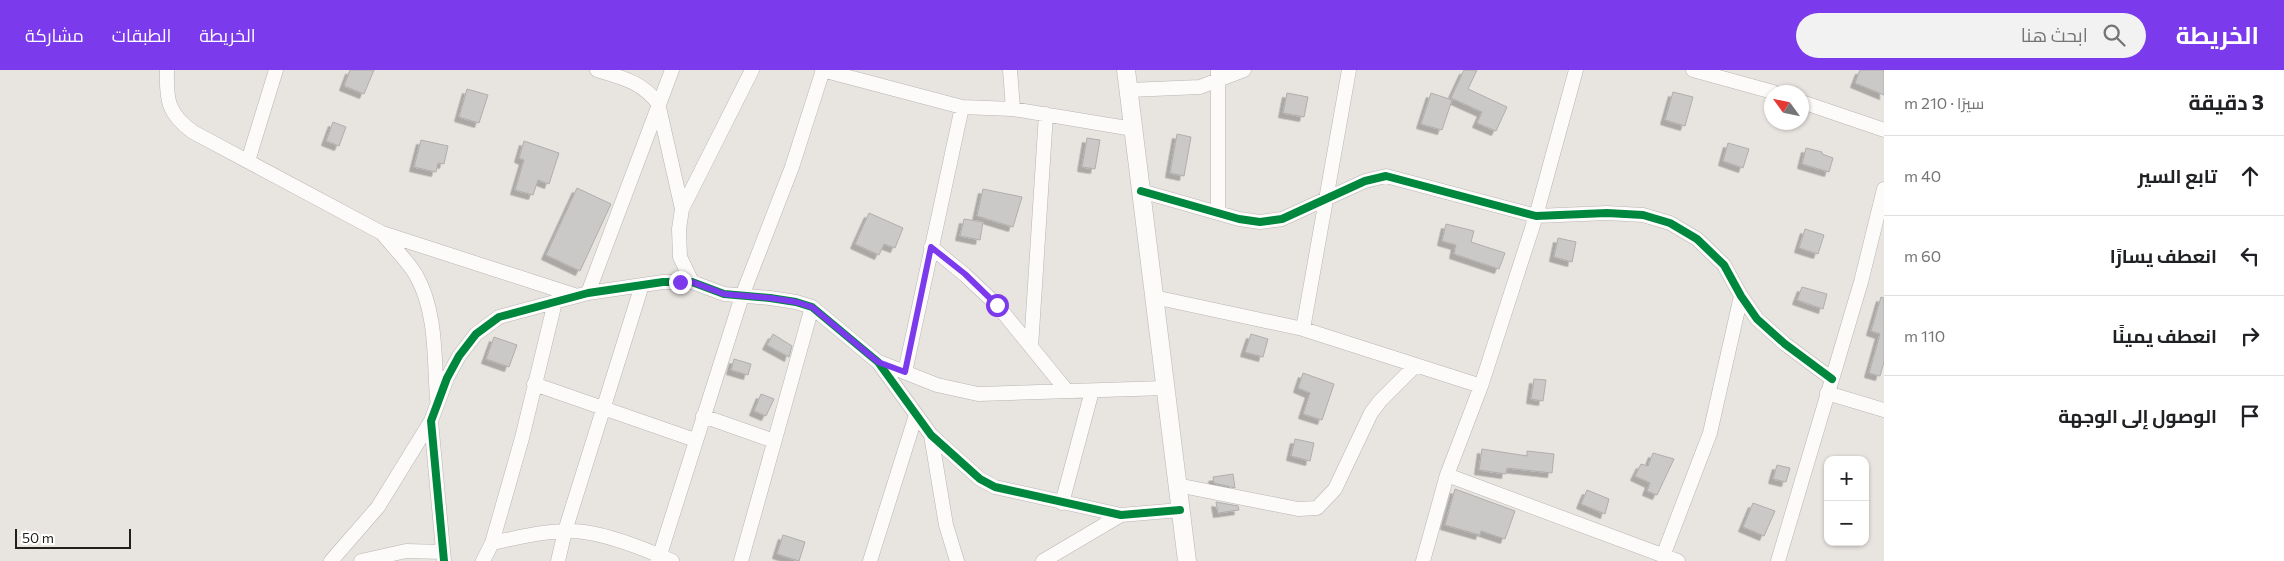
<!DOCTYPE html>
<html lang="ar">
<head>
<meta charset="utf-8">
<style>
	:root { --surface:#fff; --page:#f2f2f2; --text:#202124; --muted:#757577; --line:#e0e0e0; --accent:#7c3aed }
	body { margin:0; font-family:Commissioner,Cairo,sans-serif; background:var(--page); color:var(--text); direction:rtl }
	.controls { position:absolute; right:15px; bottom:15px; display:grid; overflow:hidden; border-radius:10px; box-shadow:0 1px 4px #0004 }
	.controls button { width:45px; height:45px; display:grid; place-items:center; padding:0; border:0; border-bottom:1px solid var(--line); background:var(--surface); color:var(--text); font:25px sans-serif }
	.compass { position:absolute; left:1764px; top:15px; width:45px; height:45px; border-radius:50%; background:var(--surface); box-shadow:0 1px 4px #0004; rotate:303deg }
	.scale { position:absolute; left:15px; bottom:12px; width:116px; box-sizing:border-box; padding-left:5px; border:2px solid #211e1c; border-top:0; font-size:14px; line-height:18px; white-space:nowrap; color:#211e1c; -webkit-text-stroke:4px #fff; paint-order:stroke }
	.stop { position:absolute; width:15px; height:15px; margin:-11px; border:4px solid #7c3aed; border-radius:50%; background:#fff }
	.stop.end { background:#7c3aed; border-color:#fff; box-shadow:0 1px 5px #0008 }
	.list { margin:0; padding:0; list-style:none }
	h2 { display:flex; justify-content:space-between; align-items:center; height:65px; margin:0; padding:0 20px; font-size:21px }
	h2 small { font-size:16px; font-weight:400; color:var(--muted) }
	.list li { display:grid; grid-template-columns:32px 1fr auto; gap:15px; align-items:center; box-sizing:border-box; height:80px; padding:0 20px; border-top:1px solid var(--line) }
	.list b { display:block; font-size:19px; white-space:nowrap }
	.list em { font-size:16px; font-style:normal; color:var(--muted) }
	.icon { flex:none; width:28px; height:28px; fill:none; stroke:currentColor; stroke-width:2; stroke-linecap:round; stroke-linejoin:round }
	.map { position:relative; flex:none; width:1884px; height:491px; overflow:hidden; direction:ltr }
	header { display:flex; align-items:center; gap:30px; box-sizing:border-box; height:70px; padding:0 25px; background:var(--accent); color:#fff }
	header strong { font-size:24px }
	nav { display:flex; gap:28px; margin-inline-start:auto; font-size:18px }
	.search { width:350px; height:45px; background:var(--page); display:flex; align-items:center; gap:12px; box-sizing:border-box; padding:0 18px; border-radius:28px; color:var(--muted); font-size:19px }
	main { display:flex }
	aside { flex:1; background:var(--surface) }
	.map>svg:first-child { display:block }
	.building { fill:#cbc9c8; stroke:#b0aead; filter:url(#shadow) }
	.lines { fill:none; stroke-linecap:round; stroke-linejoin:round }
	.minor-casing { stroke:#b9b5b2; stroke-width:15 }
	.tertiary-casing { stroke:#b9b5b2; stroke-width:19 }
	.minor { stroke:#fcfbfa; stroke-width:14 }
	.tertiary { stroke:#fcfbfa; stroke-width:18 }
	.cycleway-casing { stroke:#fff; stroke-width:11 }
	.cycleway { stroke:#00873e; stroke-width:8 }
	.route { stroke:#7c3aed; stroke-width:6 }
</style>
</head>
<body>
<header>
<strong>الخريطة</strong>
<div class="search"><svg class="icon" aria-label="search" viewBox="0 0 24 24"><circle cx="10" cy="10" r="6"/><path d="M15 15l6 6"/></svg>ابحث هنا</div>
<nav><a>الخريطة</a><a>الطبقات</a><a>مشاركة</a></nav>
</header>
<main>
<aside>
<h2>3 دقيقة<small>سيرًا · 210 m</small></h2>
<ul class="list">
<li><svg class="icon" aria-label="ahead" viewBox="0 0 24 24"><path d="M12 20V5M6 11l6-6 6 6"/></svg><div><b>تابع السير</b></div><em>40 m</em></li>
<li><svg class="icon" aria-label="left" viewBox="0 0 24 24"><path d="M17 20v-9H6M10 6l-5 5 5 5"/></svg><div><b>انعطف يسارًا</b></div><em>60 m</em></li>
<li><svg class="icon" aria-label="right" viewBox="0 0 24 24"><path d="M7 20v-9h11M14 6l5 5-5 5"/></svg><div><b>انعطف يمينًا</b></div><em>110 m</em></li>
<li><svg class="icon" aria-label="arrive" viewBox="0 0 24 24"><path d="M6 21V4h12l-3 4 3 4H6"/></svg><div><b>الوصول إلى الوجهة</b></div></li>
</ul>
</aside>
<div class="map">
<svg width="1884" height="491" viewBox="0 0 1884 491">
	<defs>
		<filter id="shadow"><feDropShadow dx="-4.5" dy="4.5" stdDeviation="0" flood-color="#0004"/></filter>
	</defs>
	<rect width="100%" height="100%" fill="#e8e4e0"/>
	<!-- building -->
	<path class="building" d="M350,0H374L364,24L344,16Z
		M1464,0H1477L1468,19L1507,37L1496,61L1477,53L1482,42L1451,28Z
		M1860,0H1884V25L1855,13Z
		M467,19L488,25L479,53L459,47Z
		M1673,22L1693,27L1685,56L1665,50Z
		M1287,23L1308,27L1304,47L1283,43Z
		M1431,23L1452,30L1442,60L1421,54Z
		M333,52L346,57L339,76L326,71Z
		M1177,64L1191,67L1184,106L1170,103Z
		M1087,68L1100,70L1095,99L1082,97Z
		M421,70L448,76L444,94L438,93L436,102L414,97Z
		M524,71L559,83L549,114L538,110L533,125L515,120L524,90L519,88Z
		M1728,73L1749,79L1743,98L1723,91Z
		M1806,78L1822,82V84L1833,88L1829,102L1802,94Z
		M577,118L611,134L580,201L546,185Z
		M983,119L1022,127L1013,157L977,146Z
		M869,143L903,158L895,178L884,174L879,185L855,174Z
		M964,149L983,152L980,170L960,166Z
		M1446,154L1474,161L1471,172L1505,183L1499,199L1454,184L1456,175L1442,171Z
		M1805,159L1824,165L1818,184L1799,178Z
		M1558,168L1576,172L1572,192L1554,187Z
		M1802,217L1827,224L1823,239L1797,230Z
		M1881,227L1884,228V292L1880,306L1869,303L1880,264L1871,261Z
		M773,264L792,276L789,287L767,275Z
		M1251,264L1268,269L1263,287L1245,282Z
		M494,267L517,275L509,297L486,289Z
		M734,289L751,294L748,305L731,300Z
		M1303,303L1334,314L1322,350L1303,344L1310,323L1298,318Z
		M1534,309L1546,310L1543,331L1531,329Z
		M761,324L774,329L766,346L754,341Z
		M1295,369L1314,373L1310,391L1291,386Z
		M1482,379L1527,386V381L1554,384L1552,403L1507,398L1506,404L1479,400Z
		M1653,383L1674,389L1657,425L1647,421L1650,413L1635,406L1641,394L1648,396Z
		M1777,395L1790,398L1786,412L1773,409Z
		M1233,404L1235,418L1214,413L1213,407Z
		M1455,419L1515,441L1505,469L1481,461L1480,465L1445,455Z
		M1587,420L1609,429L1605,444L1581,434Z
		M1216,432L1238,436L1239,440L1218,443Z
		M1753,433L1775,441L1764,466L1743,457Z
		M783,465L805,472L799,491L777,484Z"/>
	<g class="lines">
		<!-- minor casing -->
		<g class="minor-casing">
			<path id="minor" d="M167,0C166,30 168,44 193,62L382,163L577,226
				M597,0C623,8 640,11 658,33L682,139L679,159L680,187L692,212
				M822,0L962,37L1013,39L1133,59
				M1010,0L1013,39
				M1693,0L1773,22
				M1129,20L1200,17L1244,0
				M1802,32L1884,60
				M248,91L276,0
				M1141,121L1239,149L1260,152L1282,149L1365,111L1386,106L1536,146L1607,143L1643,145L1670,153L1697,169L1724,195L1741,226L1757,249L1785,274L1832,309
				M682,139L752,0
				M1218,142V0
				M382,163C393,177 407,190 416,205C437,242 434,288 437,329
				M931,177L965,205L997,235L1067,321
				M588,223L672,0
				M1154,227L1303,259L1481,316
				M1303,259L1349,0
				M1031,277L1046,44
				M879,292L937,315L978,324L1165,318
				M905,302L962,37
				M534,314L695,370
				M1827,323L1884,340
				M703,346L774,371
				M931,365L946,455L957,491
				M1447,405L1678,491
				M1177,415L1298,439L1317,438L1335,419L1371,343L1380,331L1416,295
				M1062,433L1092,321
				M492,473C521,467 554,458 584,462C613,466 645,479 672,491
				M1663,486L1710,363L1741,226
				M331,491L378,437L431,351
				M361,491L406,481L443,482
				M444,491L431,351L447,308L459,286L476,264L499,247L588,223L663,212H692L724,224L770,228L796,232L812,237L878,292L931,365L980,409L995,417L1121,445L1180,440
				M483,491L492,473L522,368L555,232
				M558,491L565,461L642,215
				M658,491L742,226L792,97L823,0
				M741,491L812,237
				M870,491L916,345
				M1043,491L1121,445
				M1423,491L1447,405L1481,316L1536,146L1576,0
				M1778,491L1861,212L1884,119"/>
		</g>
		<!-- tertiary casing -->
		<g class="tertiary-casing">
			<path id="tertiary" d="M1126,0L1187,491"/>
		</g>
		<!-- minor -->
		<use href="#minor" class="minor"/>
		<!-- tertiary -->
		<use href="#tertiary" class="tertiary"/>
		<!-- cycleway casing -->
		<g class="cycleway-casing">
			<path id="cycleway" d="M1141,121L1239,149L1260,152L1282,149L1365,111L1386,106L1536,146L1607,143L1643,145L1670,153L1697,169L1724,195L1741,226L1757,249L1785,274L1832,309
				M444,491L431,351L447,308L459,286L476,264L499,247L588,223L663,212H692L724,224L770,228L796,232L812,237L878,292L931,365L980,409L995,417L1121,445L1180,440"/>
		</g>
		<!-- cycleway -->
		<use href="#cycleway" class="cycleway"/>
	</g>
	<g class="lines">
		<!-- route -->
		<path class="route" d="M680,212H692L724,224L770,228L796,232L812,237L878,292L905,302L931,177L965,204L997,235"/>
	</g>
</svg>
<div class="controls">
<button>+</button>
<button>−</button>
</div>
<svg class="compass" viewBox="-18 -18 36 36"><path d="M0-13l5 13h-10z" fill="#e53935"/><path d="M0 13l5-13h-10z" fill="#757577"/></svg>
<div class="scale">50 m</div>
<div class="stop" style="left:997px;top:235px"></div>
<div class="stop end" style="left:680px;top:212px"></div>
</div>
</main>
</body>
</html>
